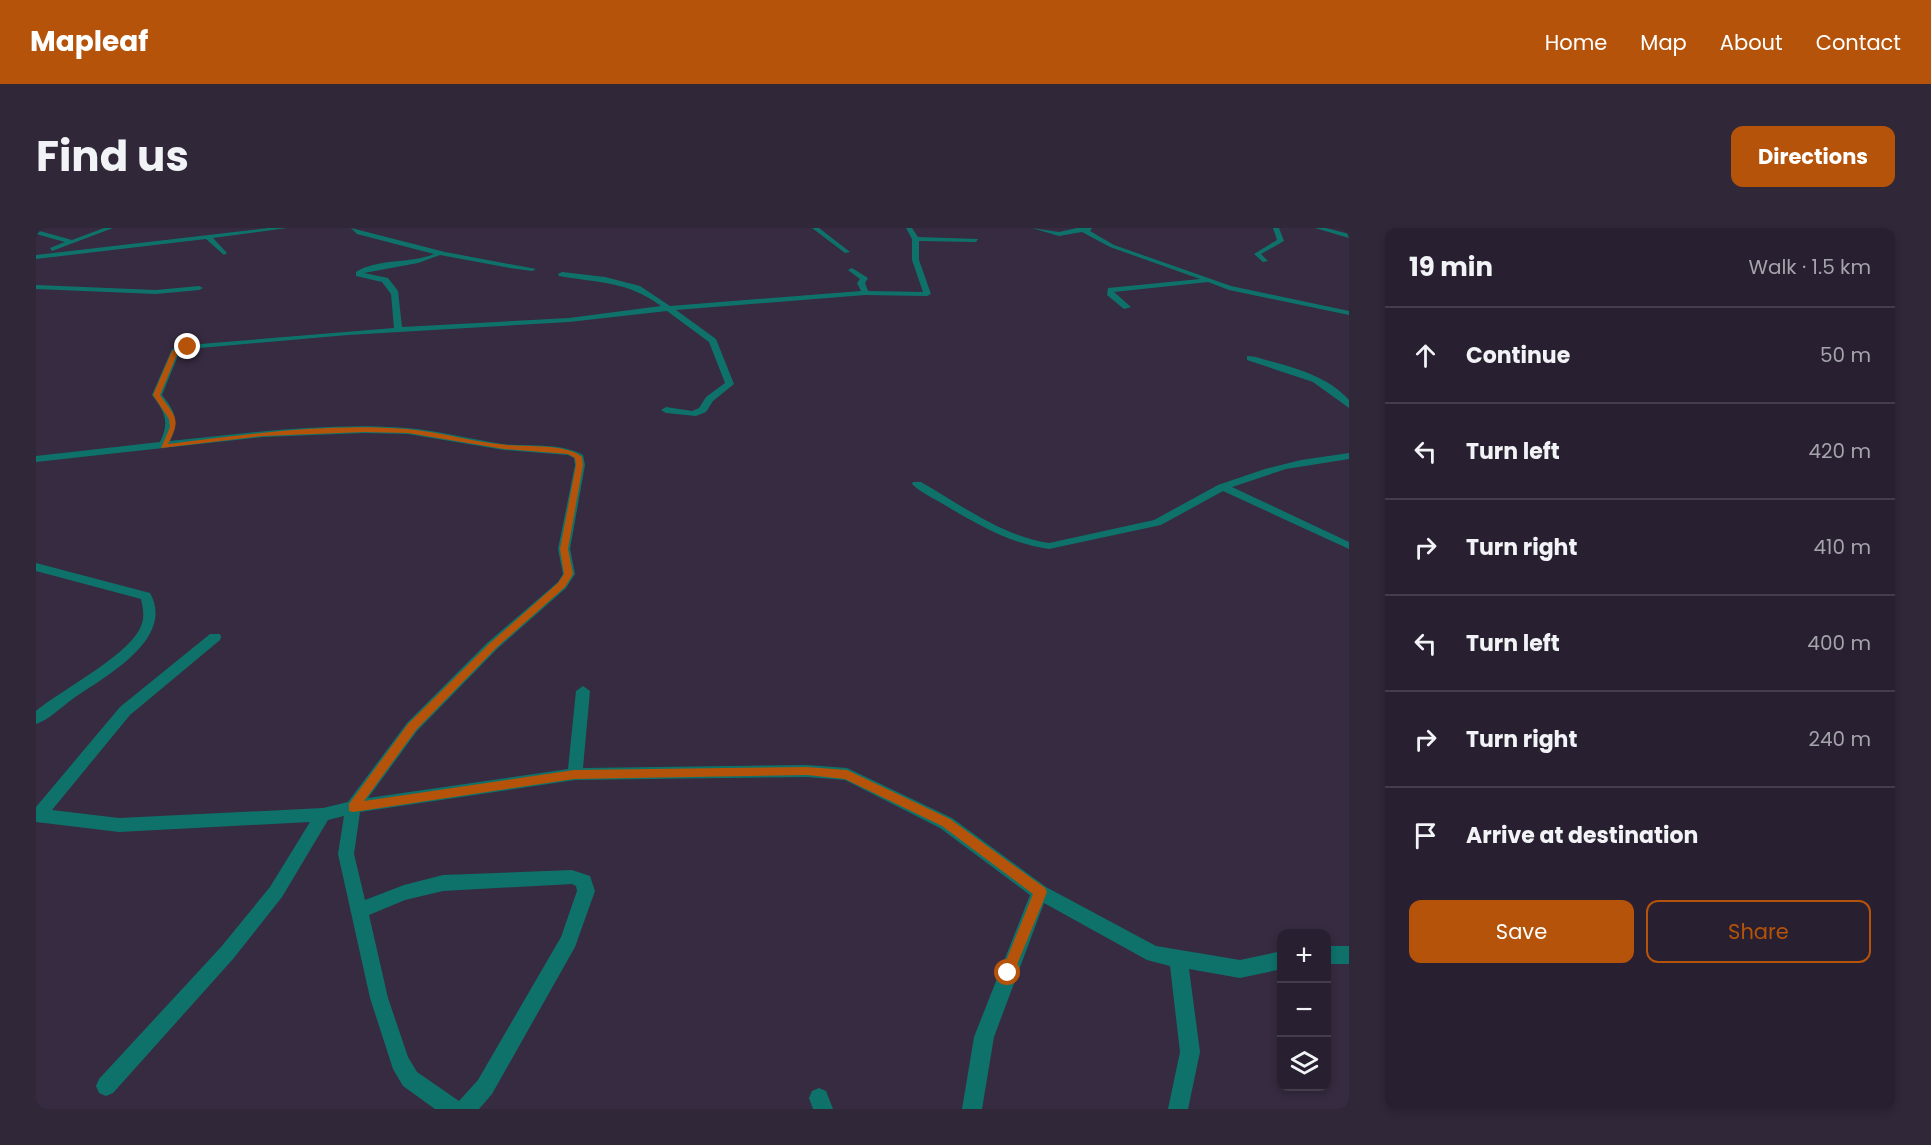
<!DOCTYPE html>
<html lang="en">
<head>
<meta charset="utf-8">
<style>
	:root { --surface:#282030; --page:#302838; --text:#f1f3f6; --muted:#a5a3ab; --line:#443e4c; --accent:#b45309 }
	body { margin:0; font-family:Poppins,sans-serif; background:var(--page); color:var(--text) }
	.controls { position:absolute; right:18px; bottom:18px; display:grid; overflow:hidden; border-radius:12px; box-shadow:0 3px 9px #0003 }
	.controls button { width:54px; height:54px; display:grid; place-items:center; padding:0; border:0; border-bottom:2px solid var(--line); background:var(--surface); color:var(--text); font:30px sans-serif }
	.stop { position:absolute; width:18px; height:18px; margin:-14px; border:4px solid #b45309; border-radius:50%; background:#fff }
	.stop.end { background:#b45309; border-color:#fff; box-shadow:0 2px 6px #0008 }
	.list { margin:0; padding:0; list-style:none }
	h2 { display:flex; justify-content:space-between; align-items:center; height:78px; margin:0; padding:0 24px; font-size:26px }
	h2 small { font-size:20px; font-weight:400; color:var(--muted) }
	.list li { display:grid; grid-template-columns:39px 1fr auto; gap:18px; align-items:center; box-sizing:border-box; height:96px; padding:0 24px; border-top:2px solid var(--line) }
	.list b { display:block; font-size:22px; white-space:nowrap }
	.list em { font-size:20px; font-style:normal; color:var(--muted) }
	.actions { display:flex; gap:12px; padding:18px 24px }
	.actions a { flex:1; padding:14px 0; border:2px solid var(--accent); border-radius:12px; text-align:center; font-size:21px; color:var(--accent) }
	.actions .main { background:var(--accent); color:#fff }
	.icon { flex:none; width:33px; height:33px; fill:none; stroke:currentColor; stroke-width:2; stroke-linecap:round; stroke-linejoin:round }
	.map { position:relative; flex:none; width:1313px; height:881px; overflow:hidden; border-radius:12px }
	header { display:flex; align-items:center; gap:36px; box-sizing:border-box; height:84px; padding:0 30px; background:var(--accent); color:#fff }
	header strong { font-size:28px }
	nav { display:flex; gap:33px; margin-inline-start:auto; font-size:21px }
	.intro { display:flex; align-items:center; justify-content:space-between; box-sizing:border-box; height:144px; padding:0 36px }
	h1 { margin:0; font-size:42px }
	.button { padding:15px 27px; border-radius:12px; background:var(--accent); color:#fff; font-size:21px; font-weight:700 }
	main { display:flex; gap:36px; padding:0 36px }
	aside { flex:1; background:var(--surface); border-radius:12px; box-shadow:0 3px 9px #0003 }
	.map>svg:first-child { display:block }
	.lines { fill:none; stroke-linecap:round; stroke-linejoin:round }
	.minor { fill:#0e726b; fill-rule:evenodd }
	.route { fill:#b45309 }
</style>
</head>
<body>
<header>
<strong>Mapleaf</strong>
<nav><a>Home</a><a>Map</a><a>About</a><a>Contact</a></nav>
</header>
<div class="intro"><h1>Find us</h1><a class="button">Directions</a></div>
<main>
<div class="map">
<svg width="1313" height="881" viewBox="0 0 1313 881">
	<rect width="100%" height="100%" fill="#362b40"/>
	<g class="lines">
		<!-- minor -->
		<path class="minor" d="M68,0H77L16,23L14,20L29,14L0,6V2L36,12Z
			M232,0H251L177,10L191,25L188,27L170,11L0,31V27Z
			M315,0L409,24L500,41L496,43L474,40L404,27L382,35L328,45L352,50L362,63L366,99L533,90L625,78C591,53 563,55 523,48L522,46L526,44L569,49L604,58L634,78L825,63L821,55L824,51L812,42L816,40L832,50L829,55L832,63L887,64L876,32V11L870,0H876L882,9L942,11L940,14L883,13V32L895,66L891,68L829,67L640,82L680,111L698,156L677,173L670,184L660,188L630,185L625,182L630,179L656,183L663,180L670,169L689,155L673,114L631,83L533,94L312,107L153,121L143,125L126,167C139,183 144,194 134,213C211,205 295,194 371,200C403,203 434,211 466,216C492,219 523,214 547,227L549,237L534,321L539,346L530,360L461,421L381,503L332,570L532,541L540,463L547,458L554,463L547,540L771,537L811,540L916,590L1010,659L1120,718L1204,732L1246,723V741L1204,750L1153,741L1164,824L1152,881H1132L1144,824L1134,738L1111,732L1008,675L958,809L946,881H926L938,809L994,667L904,600L809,552L771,549L539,552L324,584L318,626L329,672L368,657L407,647L536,642L554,648L559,663L539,719L456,866L443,881H399L367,858L357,841L334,770L302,626L308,588L292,592L246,669L197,731L77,865L70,868L63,865L60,858L63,851L185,719L234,659L274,594L83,604L0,594V579L84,479L174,406H184L185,409L184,412L94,487L16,582L83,590L287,580L312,574L371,495L451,415L522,354L527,346L522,321L539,237L538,230L532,227L468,222L372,206L328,205L227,209L0,234V228L124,214C134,194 129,184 116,167L136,121L152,117L358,100L355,66L346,54L320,48V44C342,30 374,36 398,26L321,6ZM536,656L540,658L541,663L525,709L442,852L423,873L381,844L372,829L352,770L333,687L369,672L407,663Z
			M776,0H783L814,24L809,25Z
			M996,0L1023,4L1041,0H1056L1054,3L1078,17L1195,58L1313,83V87L1193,62L1172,54L1078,64L1095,79L1088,81L1071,67L1072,60L1164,51L1074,19L1046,4L1023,8Z
			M1237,0H1243L1248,13L1225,26L1232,33L1227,34L1218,26L1241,12Z
			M1279,0H1290L1313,6V10Z
			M0,57L120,62L163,58L167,60L163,62L120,66L0,61Z
			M1211,128C1219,128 1226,131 1234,133C1263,141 1292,149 1313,172V180L1277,154L1211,132Z
			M1313,225V231L1250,241L1196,259L1313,314V321L1187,263L1125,297L1013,321C974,316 941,296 907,276C897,270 884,264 876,256L877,254H885C925,277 966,308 1013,315L1118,292L1182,257L1229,241L1265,232Z
			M0,335L114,365C140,411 68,449 38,470C26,478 13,492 0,496V483C25,462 94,427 105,398C109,389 107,380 105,371L0,343Z
			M1290,718H1313V736H1290Z
			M783,860L790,863L797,881H777L773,870L776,863Z"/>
	</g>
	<!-- route -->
	<path class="route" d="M150,117L155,119L142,124L124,167C139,189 146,190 132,216C211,206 292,195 371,201C404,204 437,214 471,217C491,219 531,216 546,229L547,237L532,321L537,346L529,359L460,420L380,502L328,573L538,542L771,539L811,542L914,591L1009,660L1011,664L976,749L972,751L967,749L965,745L997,666L906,598L809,551L771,547L538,551L317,584L313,583V576L372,496L453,416L522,355L528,346L524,321L540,237L539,230L532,226L468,221L372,205L328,204L227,208L125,220L134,199L133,191L117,167L136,123Z"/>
</svg>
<div class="controls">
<button>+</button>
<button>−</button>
<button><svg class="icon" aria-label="layers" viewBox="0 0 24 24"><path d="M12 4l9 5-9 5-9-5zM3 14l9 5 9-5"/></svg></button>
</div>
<div class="stop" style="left:972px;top:745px"></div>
<div class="stop end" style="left:152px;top:119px"></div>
</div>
<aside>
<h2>19 min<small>Walk · 1.5 km</small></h2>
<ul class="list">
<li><svg class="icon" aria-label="ahead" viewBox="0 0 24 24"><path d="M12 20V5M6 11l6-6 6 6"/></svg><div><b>Continue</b></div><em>50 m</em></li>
<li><svg class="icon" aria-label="left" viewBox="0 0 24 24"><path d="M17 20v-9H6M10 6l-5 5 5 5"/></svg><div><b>Turn left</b></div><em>420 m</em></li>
<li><svg class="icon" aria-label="right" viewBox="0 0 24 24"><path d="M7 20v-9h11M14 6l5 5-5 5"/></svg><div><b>Turn right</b></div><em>410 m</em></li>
<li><svg class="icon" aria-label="left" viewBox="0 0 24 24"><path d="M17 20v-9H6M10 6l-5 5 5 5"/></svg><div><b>Turn left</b></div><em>400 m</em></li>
<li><svg class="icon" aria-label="right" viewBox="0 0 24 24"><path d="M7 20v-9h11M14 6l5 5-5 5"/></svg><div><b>Turn right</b></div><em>240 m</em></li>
<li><svg class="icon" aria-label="arrive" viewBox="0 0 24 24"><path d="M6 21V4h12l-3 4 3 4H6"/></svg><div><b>Arrive at destination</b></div></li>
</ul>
<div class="actions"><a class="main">Save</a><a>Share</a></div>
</aside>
</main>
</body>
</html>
